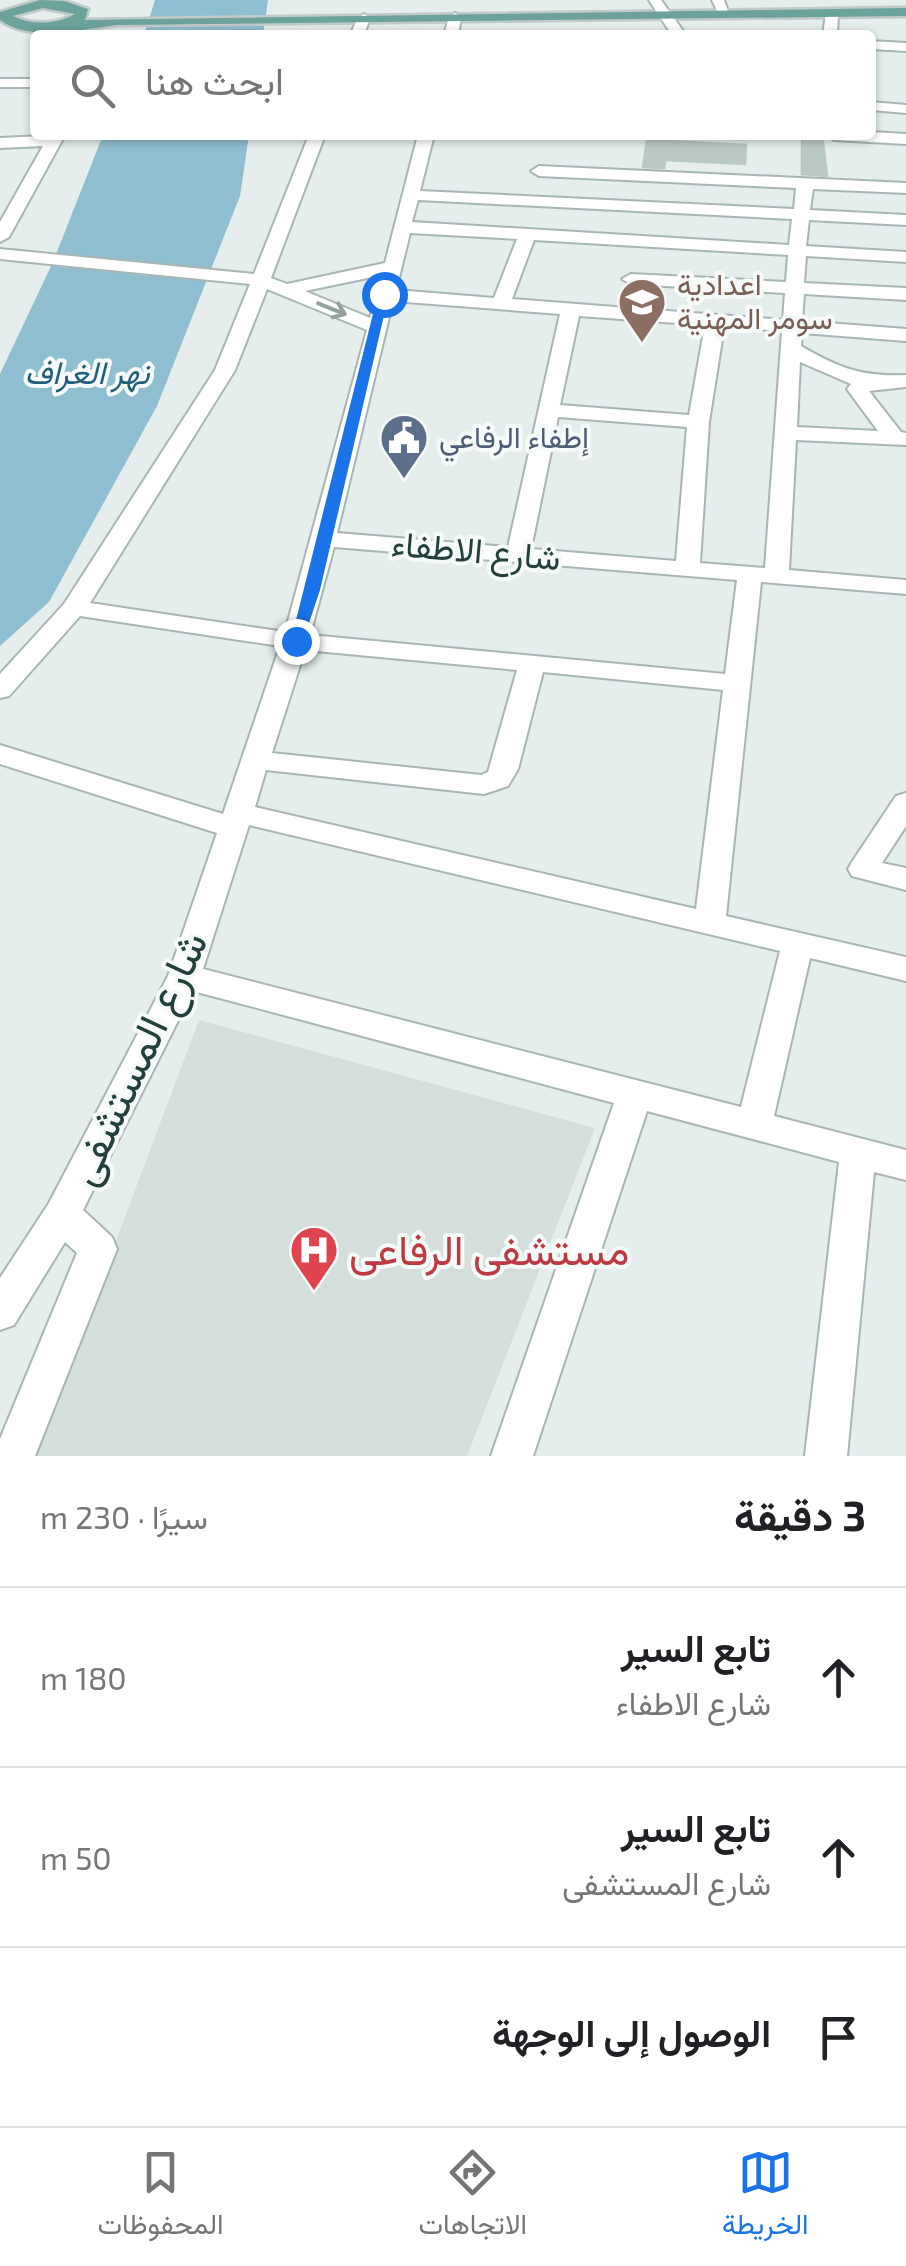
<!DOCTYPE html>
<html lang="ar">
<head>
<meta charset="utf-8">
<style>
	:root { --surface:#fff; --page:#f2f2f2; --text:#202124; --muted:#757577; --line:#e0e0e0; --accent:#1a73e8 }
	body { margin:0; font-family:"Exo 2",Vazirmatn,sans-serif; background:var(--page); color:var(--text); direction:rtl }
	.stop { position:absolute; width:30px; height:30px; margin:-22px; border:8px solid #1a73e8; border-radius:50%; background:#fff }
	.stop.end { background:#1a73e8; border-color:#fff; box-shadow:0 2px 10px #0008 }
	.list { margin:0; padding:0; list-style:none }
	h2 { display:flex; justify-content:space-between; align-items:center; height:130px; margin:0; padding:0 40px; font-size:42px }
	h2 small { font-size:32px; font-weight:400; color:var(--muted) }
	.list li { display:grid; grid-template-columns:65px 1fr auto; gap:30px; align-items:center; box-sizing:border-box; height:180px; padding:0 40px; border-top:2px solid var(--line) }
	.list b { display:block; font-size:38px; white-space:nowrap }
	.list p { margin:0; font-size:32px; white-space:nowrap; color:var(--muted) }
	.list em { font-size:32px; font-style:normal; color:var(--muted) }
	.icon { flex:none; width:55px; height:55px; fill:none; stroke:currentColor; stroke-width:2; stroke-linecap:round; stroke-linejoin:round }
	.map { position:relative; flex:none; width:906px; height:1456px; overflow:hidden; direction:ltr }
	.search { position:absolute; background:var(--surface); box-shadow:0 2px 8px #0004; left:30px; right:30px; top:30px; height:110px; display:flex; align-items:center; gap:25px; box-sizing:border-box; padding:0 35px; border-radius:10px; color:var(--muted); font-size:38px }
	.sheet { height:670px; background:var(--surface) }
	nav { display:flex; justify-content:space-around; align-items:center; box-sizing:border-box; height:140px; border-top:2px solid var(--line); background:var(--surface); font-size:28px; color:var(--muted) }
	nav a { display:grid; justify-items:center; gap:5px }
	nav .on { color:var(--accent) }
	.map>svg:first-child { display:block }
	.built { fill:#d4dedb }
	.water { fill:#8fbed1 }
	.building { fill:#bbc9c5; stroke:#b8c8c3; stroke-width:2.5 }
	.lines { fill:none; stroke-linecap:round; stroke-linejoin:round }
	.minor-casing { stroke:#a7b6b4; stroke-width:4 }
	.major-casing { stroke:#c2cac9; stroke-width:5 }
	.minor { fill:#fff; fill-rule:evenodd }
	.major { fill:#6ba39c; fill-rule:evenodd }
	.oneway { stroke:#92a09e }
	.route { fill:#1a73e8 }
	.labels { text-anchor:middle; stroke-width:8; stroke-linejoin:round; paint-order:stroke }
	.far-education-label { font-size:30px; fill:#785e54; stroke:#f6faf9; text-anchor:start }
	.far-service-label { font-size:30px; fill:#4e5e75; stroke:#f6faf9; text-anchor:start }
	.far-water-label { font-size:32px; font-style:italic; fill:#1f5f7c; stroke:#f6faf9 }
	.street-label { font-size:35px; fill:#24403d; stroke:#f6faf9 }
	.near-street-label { font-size:42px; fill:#24403d; stroke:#f6faf9 }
	.near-health-label { font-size:42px; fill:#be3a42; stroke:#f6faf9; text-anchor:start }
</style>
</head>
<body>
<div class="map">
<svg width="906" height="1456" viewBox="0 0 906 1456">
	<rect width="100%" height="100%" fill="#e5eeec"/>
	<!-- built -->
	<path class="built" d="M199,1020L595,1128L467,1456H35Z"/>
	<!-- water -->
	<path class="water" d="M155,0H268L263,35H144Z
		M103,135H249L240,196L157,406L49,602L0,646V374L53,262Z"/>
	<!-- building -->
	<path class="building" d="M802,135H822L827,176L802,174Z
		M647,140L746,145L745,164L665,160L664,168L643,167Z"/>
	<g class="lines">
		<!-- minor casing -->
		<g class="minor-casing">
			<path id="minor" d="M649,0H661L686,35H672Z
				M712,0H724L730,17H720Z
				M832,9L838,13L837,35H823L826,13Z
				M455,13L461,17L458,35H444L449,17Z
				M364,14L370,18L364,35H350L358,18Z
				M37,23L76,32L78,35L32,30L30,27Z
				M871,41L906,43V51L871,49Z
				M0,79H35V87H0Z
				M871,102L906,105V113L871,110Z
				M871,132L906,134V144L834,140L826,135Z
				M65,135L9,237L0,242V222L43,146L0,148V138Z
				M309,135H325L271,278L287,284L385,263L418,135H434L420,191L794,209L796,188L539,176L531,171L539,166L906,183V193L813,189L810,210L906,215V225L809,220L806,246L906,252V262L806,256L804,283L906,288V300L804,294L802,321L906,329V341L802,333L801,346C839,368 862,377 906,375V387L869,391L901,432L906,433V445L796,440L789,570L906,580V594L761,582L726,916L906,957V981L810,958L774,1116L906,1150V1180L874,1172L847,1456H805L839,1162L647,1111L533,1456H491L614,1103L193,991L83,1210L112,1237L117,1249L35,1456H0V1439L77,1253L65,1242L14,1325L0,1330V1278L49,1203L168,976L217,833L0,764V745L223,814L280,646L80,616L9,696L0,698V674L64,604L215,370L250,284L0,259V249L254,274ZM418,200L792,219L789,245L412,222ZM410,233L517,239L494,298L396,290ZM534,240L788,255L786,282L631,274L622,279L631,284L785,293L783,320L512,299ZM382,275L370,318L305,291ZM267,289L367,330L285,632L90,603L235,370ZM393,301L560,314L508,547L337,533ZM579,316L705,325L689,415L560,405ZM724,327L782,331L765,568L700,563L709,422ZM800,362L851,384L847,389L878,431L797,427ZM558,417L687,427L676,561L531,549ZM334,547L737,580L725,674L310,635ZM305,650L517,670L488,772L481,775L272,753ZM543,672L723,690L696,909L255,807L266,770L484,794L508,786L518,769ZM249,825L780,951L741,1107L203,969Z
				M906,793V826L882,863L906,868V890L852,876L848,869L852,862L896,796Z"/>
		</g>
		<!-- major casing -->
		<g class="major-casing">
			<path id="major" d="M40,0L64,1L88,9L85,20L906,8V16L119,25C84,28 30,43 0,20V12ZM43,8L75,14C57,24 33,26 13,16Z"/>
		</g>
		<!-- minor -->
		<use href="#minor" class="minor"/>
		<!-- major -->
		<use href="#major" class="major"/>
	</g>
	<!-- one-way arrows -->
	<defs><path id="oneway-shaft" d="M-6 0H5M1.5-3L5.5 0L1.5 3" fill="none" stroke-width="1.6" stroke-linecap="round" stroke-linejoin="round" transform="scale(2.5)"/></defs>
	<use class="oneway" href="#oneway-shaft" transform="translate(332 309) rotate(22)"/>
	<!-- route -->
	<path class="route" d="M384,291L389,294L320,590L303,641L290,644L378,294Z"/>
	<!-- icons -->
	<defs>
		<g id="school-pin" transform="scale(2.5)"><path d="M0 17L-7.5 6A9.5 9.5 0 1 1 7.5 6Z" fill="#8d6e63" stroke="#f6faf9"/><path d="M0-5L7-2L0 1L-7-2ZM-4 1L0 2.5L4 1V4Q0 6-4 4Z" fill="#fff"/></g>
		<g id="civic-pin" transform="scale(2.5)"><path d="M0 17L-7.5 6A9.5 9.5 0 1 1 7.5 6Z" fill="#5c6f8a" stroke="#f6faf9"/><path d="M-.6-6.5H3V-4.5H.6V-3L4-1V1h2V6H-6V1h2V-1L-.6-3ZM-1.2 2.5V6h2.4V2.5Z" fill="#fff"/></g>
		<g id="hospital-pin" transform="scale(2.5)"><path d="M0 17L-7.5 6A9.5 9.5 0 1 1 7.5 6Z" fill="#e0444e" stroke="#f6faf9"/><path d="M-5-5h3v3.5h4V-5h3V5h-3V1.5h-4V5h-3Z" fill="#fff"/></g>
	</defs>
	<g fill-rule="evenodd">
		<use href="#school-pin" x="642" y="302"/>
		<use href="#civic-pin" x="404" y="438"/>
		<use href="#hospital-pin" x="314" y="1250"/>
	</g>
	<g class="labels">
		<!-- far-education labels -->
		<g class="far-education-label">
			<text x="677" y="295">اعدادية<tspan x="677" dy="34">سومر المهنية</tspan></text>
		</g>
		<!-- far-service labels -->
		<g class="far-service-label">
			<text x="439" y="448">إطفاء الرفاعي</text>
		</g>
		<!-- far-water labels -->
		<g class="far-water-label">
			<text x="87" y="384">نهر الغراف</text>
		</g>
		<!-- street labels -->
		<g class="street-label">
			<text transform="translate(476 551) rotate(5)" y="12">شارع الاطفاء</text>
		</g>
		<!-- near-street labels -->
		<g class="near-street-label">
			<text transform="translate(137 1058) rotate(-65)" y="15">شارع المستشفى</text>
		</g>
		<!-- near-health labels -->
		<g class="near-health-label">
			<text x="349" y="1265">مستشفی الرفاعی</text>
		</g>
	</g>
</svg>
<div class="stop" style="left:384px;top:294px"></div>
<div class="stop end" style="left:296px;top:641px"></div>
<div class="search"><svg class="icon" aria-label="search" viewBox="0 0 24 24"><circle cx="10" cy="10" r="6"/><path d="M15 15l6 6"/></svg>ابحث هنا</div>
</div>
<section class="sheet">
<h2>3 دقيقة<small>سيرًا · 230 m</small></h2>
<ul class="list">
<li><svg class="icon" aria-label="ahead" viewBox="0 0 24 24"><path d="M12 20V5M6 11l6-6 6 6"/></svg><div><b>تابع السير</b><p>شارع الاطفاء</p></div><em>180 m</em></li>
<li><svg class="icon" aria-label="ahead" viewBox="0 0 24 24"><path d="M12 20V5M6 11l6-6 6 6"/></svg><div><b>تابع السير</b><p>شارع المستشفى</p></div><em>50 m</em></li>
<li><svg class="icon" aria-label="arrive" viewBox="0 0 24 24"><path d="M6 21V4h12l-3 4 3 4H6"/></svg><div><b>الوصول إلى الوجهة</b></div></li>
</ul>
</section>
<nav>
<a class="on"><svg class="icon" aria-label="map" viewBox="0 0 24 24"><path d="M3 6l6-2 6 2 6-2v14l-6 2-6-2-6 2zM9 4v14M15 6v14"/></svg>الخريطة</a>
<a><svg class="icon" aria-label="directions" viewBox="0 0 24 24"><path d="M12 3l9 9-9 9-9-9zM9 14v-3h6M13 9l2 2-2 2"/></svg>الاتجاهات</a>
<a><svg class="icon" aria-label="saved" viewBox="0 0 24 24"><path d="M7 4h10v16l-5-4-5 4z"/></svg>المحفوظات</a>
</nav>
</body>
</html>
